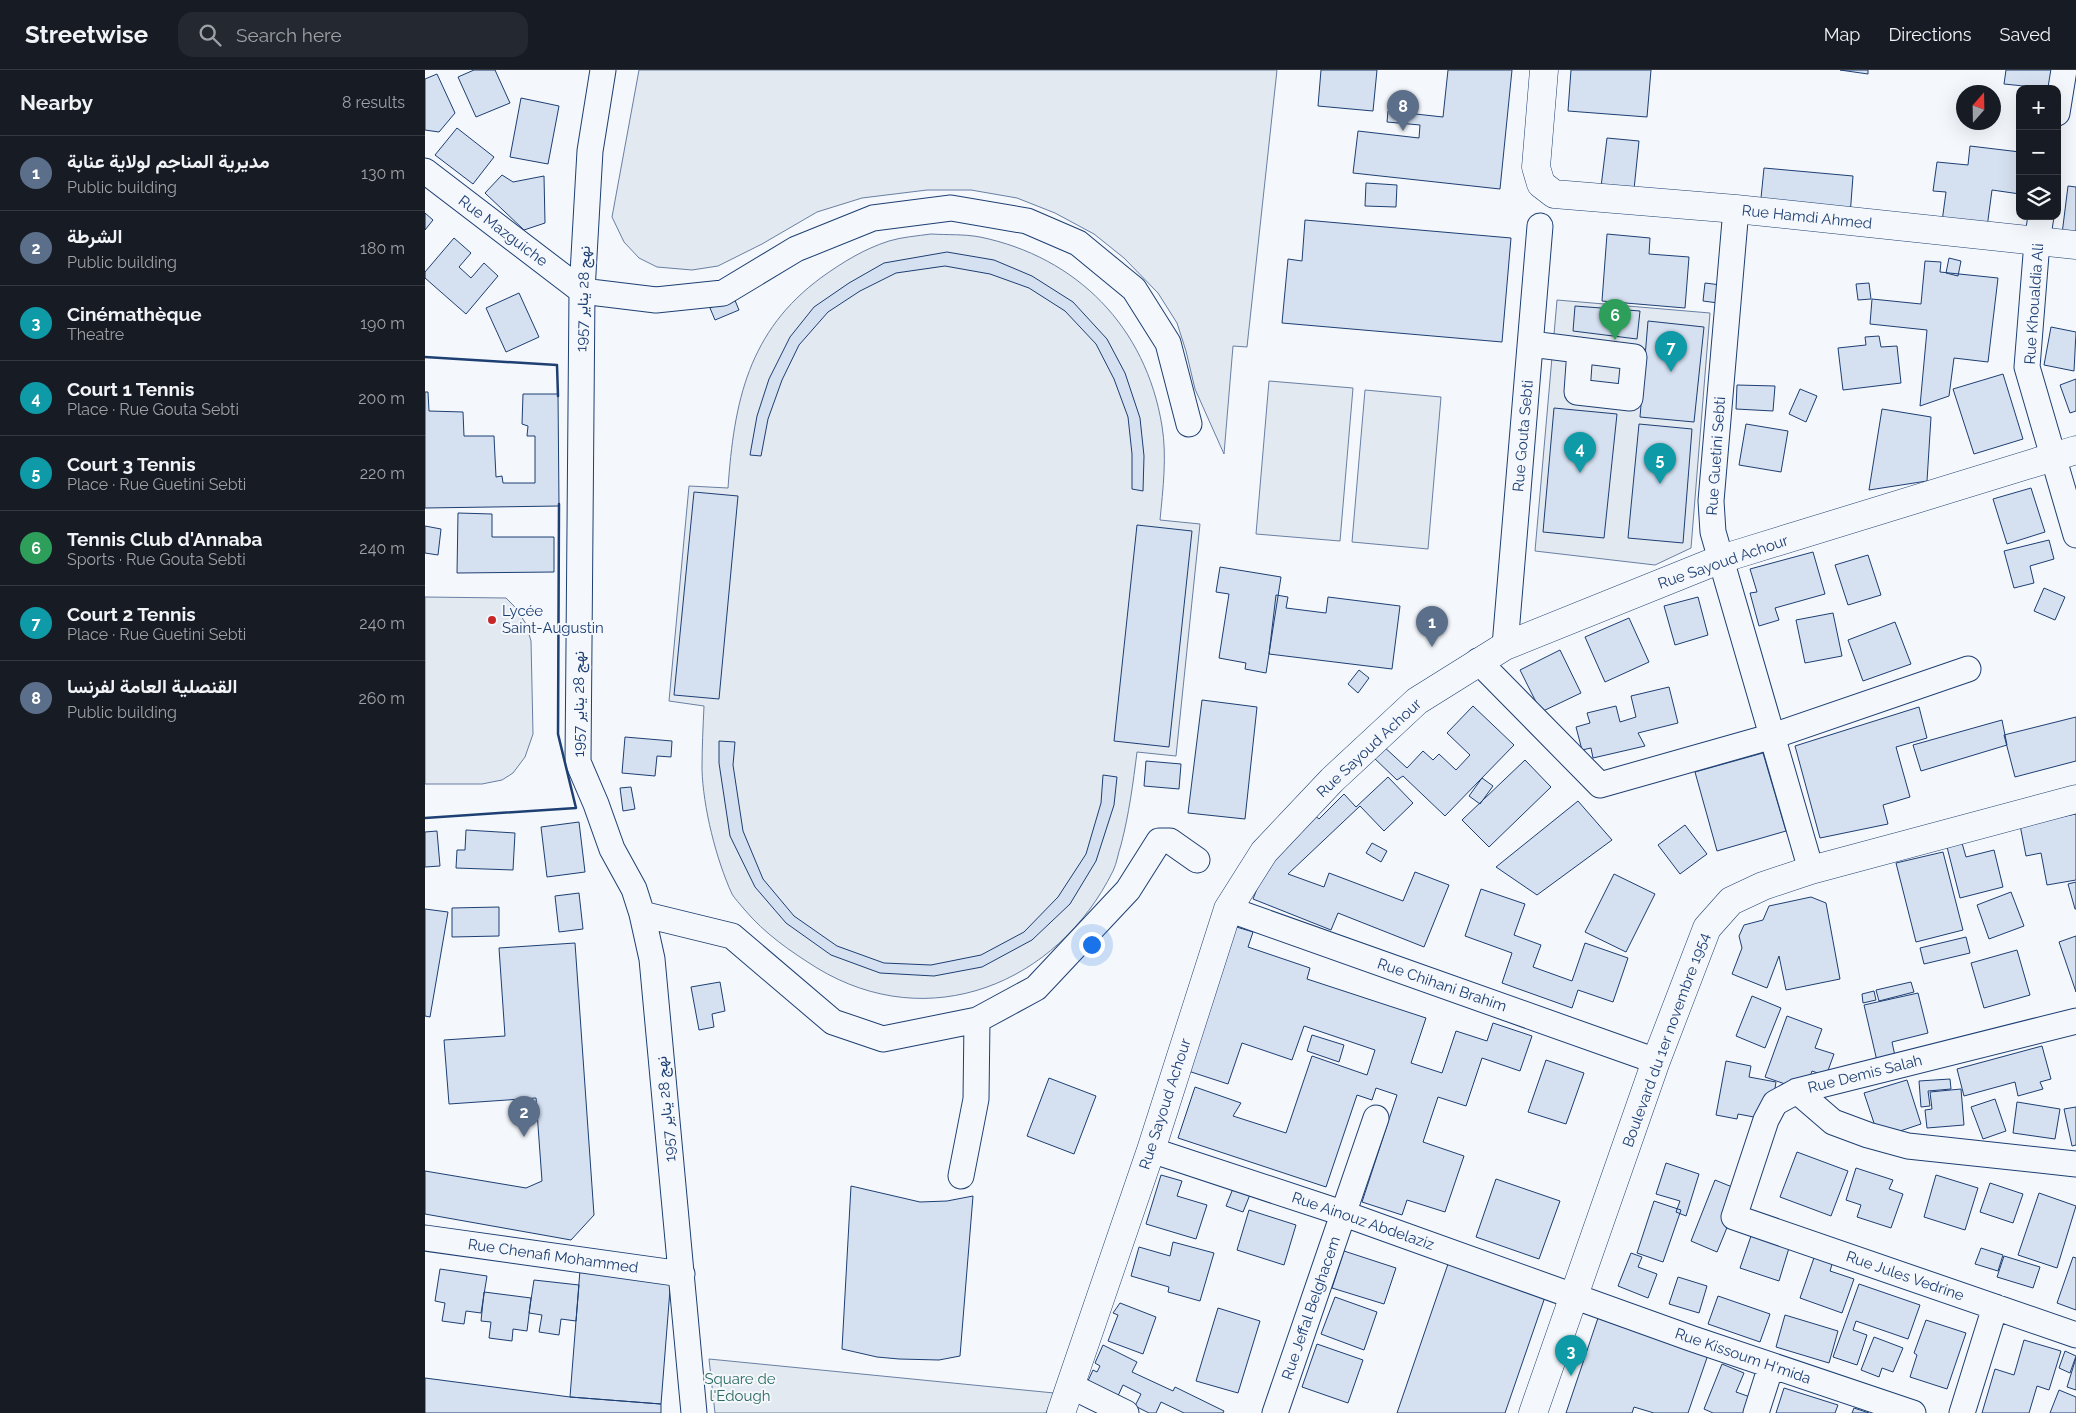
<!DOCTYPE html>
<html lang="en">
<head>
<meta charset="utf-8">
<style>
	:root { --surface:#171b24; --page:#242831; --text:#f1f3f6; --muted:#9ea1a6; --line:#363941; --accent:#c62828 }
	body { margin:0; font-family:Raleway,Vazirmatn,sans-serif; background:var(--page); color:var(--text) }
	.controls { position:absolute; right:15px; top:15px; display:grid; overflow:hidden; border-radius:10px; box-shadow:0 5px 20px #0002 }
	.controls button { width:45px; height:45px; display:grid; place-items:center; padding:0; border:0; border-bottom:1px solid var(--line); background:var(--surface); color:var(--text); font:25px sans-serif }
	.compass { position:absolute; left:1531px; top:15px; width:45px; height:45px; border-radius:50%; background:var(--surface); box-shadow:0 5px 20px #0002; rotate:20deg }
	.you { position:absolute; left:666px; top:874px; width:18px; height:18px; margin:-12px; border:4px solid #fff; border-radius:50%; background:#1a73e8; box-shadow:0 0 0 8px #1a73e833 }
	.badge { display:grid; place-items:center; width:32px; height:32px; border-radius:50%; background:var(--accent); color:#fff; font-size:16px; font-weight:700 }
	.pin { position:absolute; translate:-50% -41px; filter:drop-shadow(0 1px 2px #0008) }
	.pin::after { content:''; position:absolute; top:26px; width:18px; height:15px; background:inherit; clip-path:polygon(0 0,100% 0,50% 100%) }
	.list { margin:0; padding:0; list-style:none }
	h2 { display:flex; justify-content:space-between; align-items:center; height:65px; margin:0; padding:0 20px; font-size:21px }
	h2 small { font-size:16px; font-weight:400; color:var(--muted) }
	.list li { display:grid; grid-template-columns:32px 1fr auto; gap:15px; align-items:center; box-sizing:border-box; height:75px; padding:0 20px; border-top:1px solid var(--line) }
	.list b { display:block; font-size:19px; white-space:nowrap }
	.list p { margin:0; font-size:16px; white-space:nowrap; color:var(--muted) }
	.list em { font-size:16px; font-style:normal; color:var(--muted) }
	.icon { flex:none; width:28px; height:28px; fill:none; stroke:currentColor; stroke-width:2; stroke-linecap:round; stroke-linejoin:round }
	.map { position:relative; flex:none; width:1651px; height:1343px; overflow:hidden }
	header { display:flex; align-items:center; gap:30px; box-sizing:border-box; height:70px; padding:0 25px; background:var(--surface); border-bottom:1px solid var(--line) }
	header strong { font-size:24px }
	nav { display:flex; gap:28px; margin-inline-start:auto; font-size:18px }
	.search { width:350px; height:45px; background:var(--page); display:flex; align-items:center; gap:12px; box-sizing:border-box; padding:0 18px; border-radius:15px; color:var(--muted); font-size:19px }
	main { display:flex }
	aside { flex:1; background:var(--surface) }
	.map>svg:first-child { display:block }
	.green { fill:#e3e9f0; stroke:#687fa3 }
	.building { fill:#d5e0f0; stroke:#1d3f73 }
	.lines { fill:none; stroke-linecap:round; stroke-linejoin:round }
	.minor-casing { stroke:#1d3f73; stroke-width:27 }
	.major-casing { stroke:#1d3f73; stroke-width:29 }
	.minor { stroke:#f4f7fb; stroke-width:25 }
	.major { stroke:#f4f7fb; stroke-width:28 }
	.wall { stroke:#1d3f73; stroke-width:2.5 }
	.poi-dot { fill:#c62828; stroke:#f4f7fb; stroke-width:2 }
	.labels { text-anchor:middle; stroke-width:4; stroke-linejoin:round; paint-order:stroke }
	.street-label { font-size:15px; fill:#1d3f73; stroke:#f4f7fb }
	.poi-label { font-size:15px; fill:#1d3f73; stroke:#f4f7fb; text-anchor:start }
	.park-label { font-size:15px; fill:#2c6c60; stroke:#f4f7fb }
</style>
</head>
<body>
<header>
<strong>Streetwise</strong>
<div class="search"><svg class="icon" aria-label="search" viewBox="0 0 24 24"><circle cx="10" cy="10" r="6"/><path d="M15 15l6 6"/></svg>Search here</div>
<nav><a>Map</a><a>Directions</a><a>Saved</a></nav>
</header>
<main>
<aside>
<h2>Nearby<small>8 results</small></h2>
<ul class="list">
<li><span class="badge" style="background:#5c6f8a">1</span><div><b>مديرية المناجم لولاية عنابة</b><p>Public building</p></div><em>130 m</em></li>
<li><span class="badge" style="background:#5c6f8a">2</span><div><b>الشرطة</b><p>Public building</p></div><em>180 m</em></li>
<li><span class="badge" style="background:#0f9aa8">3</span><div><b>Cinémathèque</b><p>Theatre</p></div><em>190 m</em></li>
<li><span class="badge" style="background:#0f9aa8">4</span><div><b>Court 1 Tennis</b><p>Place · Rue Gouta Sebti</p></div><em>200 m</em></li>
<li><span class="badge" style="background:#0f9aa8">5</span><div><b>Court 3 Tennis</b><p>Place · Rue Guetini Sebti</p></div><em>220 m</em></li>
<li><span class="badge" style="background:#2e9e5b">6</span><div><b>Tennis Club d'Annaba</b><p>Sports · Rue Gouta Sebti</p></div><em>240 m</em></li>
<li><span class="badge" style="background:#0f9aa8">7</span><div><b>Court 2 Tennis</b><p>Place · Rue Guetini Sebti</p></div><em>240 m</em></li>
<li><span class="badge" style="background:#5c6f8a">8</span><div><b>القنصلية العامة لفرنسا</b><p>Public building</p></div><em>260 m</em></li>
</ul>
</aside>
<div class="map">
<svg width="1651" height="1343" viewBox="0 0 1651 1343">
	<rect width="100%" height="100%" fill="#f4f7fb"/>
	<!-- green -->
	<path class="green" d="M214,0H852L822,277L808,276L799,384L770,319L761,281L752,253L733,223L699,188L669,164L630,143L592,128L546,120H502L437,128L392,142L337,174L293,196L267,200L232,197L214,188L199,172L187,147Z
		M506,164C522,165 539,164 555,167C652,187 721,257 737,356C742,386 738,419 735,450L775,454L751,686L712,682C708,714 704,744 696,775C693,783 692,793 688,801C632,914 504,966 392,898C365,881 340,864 319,839C315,834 310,829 307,824C291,789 278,737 277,699C277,678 278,657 279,636L244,631L264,416L303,418C309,332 323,261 397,207C418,192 439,179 464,171C477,167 492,166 506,164Z
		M1132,230L1285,243L1266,478L1230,495L1110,481Z
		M844,311L928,318L915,471L831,464Z
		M940,320L1016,327L1003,479L927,472Z
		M0,527L81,528L91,538L101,554L106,571L108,664L100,687L88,703L77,710L57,714H0Z
		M284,1289L629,1323L621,1343H290Z"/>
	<!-- building -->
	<path class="building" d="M49,0H70L85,33L51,47L33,7Z
		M896,0H952L948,41L893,36Z
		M1023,0H1087L1075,119L928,103L933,61L994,68L995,55L962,52L963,41L1018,47Z
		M1146,0H1226L1222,47L1143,41Z
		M1415,0H1443V4Z
		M1581,0H1630L1628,19L1579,14Z
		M12,4L30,43L14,62L0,60V9Z
		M96,28L134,36L123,94L85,87Z
		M32,58L69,87L48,114L10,85Z
		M1182,68L1214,71L1208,129L1175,125Z
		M1545,76L1595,82V124L1567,120L1561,165L1516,159L1521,122L1508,121L1512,92L1543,95Z
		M1339,98L1428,106L1425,146L1335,138Z
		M77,105L88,112L119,106L120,153L99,160L60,123Z
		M941,113L972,115L971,137L940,136Z
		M1643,116L1651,117V165L1637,164Z
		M0,143L8,150L0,160Z
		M880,150L1086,168L1077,272L857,253L863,189L877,191Z
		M1182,164L1225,168L1224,184L1264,187L1260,238L1177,231Z
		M29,168L46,183L34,197L46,208L59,193L73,206L41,244L0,208V202Z
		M522,182L569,190L607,206L648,232L682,269L700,303L715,348L719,386L718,421L707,419V384L703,347L689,309L671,274L640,241L604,218L565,204L520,196L471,203L435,221L403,242L374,275L357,310L343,349L336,386L325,385L332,346L344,309L365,267L389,237L424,213L459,193Z
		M1524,188L1536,191L1533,206L1521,203Z
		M1500,191L1516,192L1515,202L1573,208L1563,292L1529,288L1524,326L1495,336L1502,260L1445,254L1447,229L1496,234Z
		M1280,213L1296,215L1293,233L1278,231Z
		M1444,213L1446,229L1433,230L1431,214Z
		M94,223L114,267L81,282L61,238Z
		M309,228L314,240L290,250L285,238Z
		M1150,236L1215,241L1212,269L1148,261Z
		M1223,251L1279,257L1269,352L1215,347Z
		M1626,257L1651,262L1649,301L1619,295Z
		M1454,266L1456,277L1472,276L1476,313L1418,320L1413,278L1441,275L1440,267Z
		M1578,304L1598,369L1549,384L1528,319Z
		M1651,309V341L1645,343L1635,315Z
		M1312,315L1350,316L1348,341L1311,339Z
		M1375,319L1392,326L1381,352L1364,344Z
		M0,322H3L4,341L38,342L39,366H69L71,407L77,406L78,413H110V366H102L103,356L97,354L98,324H133L134,436L0,438Z
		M1129,338L1192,344L1179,468L1118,462Z
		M1457,339L1506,347L1502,411L1444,420Z
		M1214,354L1267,359L1258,473L1203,468Z
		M1321,354L1363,361L1356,402L1314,395Z
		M1606,418L1620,462L1582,474L1568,429Z
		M269,422L313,426L294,629L249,625Z
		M33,443L67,444V467H129V502L32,503Z
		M712,455L767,461L744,677L689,671Z
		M0,456L16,459L13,485L0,483Z
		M1624,470L1629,489L1605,496L1609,513L1589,518L1579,481Z
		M1388,482L1400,524L1350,538L1354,550L1334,556L1325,523L1332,522L1325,499Z
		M1443,485L1456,525L1423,535L1410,495Z
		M795,497L856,507L841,603L820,599L821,593L794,588L804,524L791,522Z
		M1619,518L1640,527L1630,550L1609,541Z
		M851,525L863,527L861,538L901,543L903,527L975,536L967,599L844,584Z
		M1273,527L1283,565L1250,575L1239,536Z
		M1408,543L1417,586L1380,593L1371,550Z
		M1204,548L1224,592L1180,612L1160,567Z
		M1470,552L1486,594L1438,611L1423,570Z
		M1135,580L1156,623L1116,642L1095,600Z
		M934,600L944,608L933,623L923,614Z
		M1244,617L1253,653L1213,663L1220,676L1168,688L1166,678L1157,680L1151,657L1165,653L1162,643L1191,636L1195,652L1211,647L1206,626Z
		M777,630L832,637L820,749L763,743Z
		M1048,636L1089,675L1020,746L978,706L972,710L947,686L957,675L982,698L998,681L1008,690L1014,684L1031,700L1045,685L1022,663Z
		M1494,637L1502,668L1471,677L1485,727L1458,735L1463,754L1395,768L1370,676Z
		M1651,647V691L1590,707L1579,665Z
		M1577,650L1582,675L1496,701L1488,675Z
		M200,667L247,671L246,687L232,686L230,706L197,703Z
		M294,671L310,672L308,695L318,761L338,809L369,846L412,876L459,893L506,895L556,885L599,862L633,827L661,784L676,733L678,705L692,707L689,735L671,791L645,834L607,870L557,897L509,906L455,903L406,885L361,853L330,817L305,766L294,693Z
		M1338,683L1361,761L1292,781L1270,702Z
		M1100,690L1126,717L1064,777L1037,750Z
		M721,691L756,694L754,719L719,716Z
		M963,707L988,733L959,761L935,736L863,804L899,817L904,803L978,831L990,802L1024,815L999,877L913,843L906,860L828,829L847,781L887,743L894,749L919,724L931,737Z
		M1057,708L1068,716L1055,734L1044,726Z
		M206,717L210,739L198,741L195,718Z
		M1153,731L1187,770L1112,825L1071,797Z
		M1651,744V810L1622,815L1616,783L1601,786L1595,755Z
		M154,752L160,802L122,807L116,757Z
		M1260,755L1282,784L1255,804L1233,775Z
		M41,760L90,763L88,800L31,798L32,780H40Z
		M12,761L15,796L0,797V762Z
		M947,773L962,781L956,792L941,783Z
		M1537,773L1541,787L1569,780L1578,817L1535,828L1522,777Z
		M1518,782L1538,860L1491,872L1471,793Z
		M1189,804L1230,824L1201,882L1160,862Z
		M1651,812V839H1650L1643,814Z
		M1056,819L1100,834L1089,865L1116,875L1108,897L1147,911L1160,873L1203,888L1188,932L1153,920L1147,938L1077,913L1087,883L1040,866Z
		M1586,822L1599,856L1564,869L1552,835Z
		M154,823L158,859L134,862L130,826Z
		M1386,827L1401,833L1415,909L1361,920L1354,886L1342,918L1307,904L1317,878L1314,866L1319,855L1338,850L1344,836Z
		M74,837V866L27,867V838Z
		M0,839L23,842L5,947L0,946Z
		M805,855L828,862L823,877L885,898L882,909L1001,948L986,993L1017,1003L1031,961L1062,971L1068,953L1107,966L1095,1001L1057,988L1041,1036L1013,1027L998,1072L1039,1086L1020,1142L982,1130L977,1145L937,1132L972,1025L951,1018L947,1030L932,1025L901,1117L753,1068L770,1017L816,1033L808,1046L861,1063L887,986L942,1005L950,980L879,956L867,990L817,973L803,1014L757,999Z
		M1651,866V922L1634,872Z
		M1541,867L1545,883L1499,894L1495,878Z
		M150,873L169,1145L146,1170L0,1144V1101L101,1118L117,1111L111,1028L24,1034L19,970L80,966L74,878Z
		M1592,880L1605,925L1559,938L1546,893Z
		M295,912L300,941L287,944L289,957L274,960L266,917Z
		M1486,912L1489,922L1454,931L1451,920Z
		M1449,921L1451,930L1438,933L1437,924Z
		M1493,923L1503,963L1467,972L1470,986L1452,991L1439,935Z
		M1327,926L1356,938L1340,978L1311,966Z
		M1362,946L1397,959L1390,978L1409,984L1401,1006L1387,1001L1380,1021L1340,1007Z
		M887,965L919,975L914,992L882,981Z
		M1617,976L1626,1009L1615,1012L1618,1019L1593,1026L1590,1012L1539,1026L1532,999Z
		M1121,990L1159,1003L1141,1054L1103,1042Z
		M1301,991L1326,996L1324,1007L1351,1012L1345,1050L1313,1044L1312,1049L1291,1045Z
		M624,1008L671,1026L649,1084L602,1066Z
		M1525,1009L1526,1019L1503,1021L1505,1036L1496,1037L1494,1011Z
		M1482,1010L1496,1054L1454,1068L1439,1023Z
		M1536,1019L1539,1055L1502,1058L1500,1040L1507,1039L1505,1022Z
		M1570,1029L1581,1061L1558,1069L1546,1037Z
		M1592,1032L1635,1039L1630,1069L1588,1063Z
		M1651,1037V1075L1647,1076L1639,1039Z
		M1372,1082L1423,1101L1406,1146L1355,1127Z
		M1241,1093L1274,1104L1261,1146L1251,1142L1255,1131L1231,1124Z
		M1431,1098L1468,1110L1464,1119L1478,1124L1466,1158L1432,1147L1436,1135L1421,1130Z
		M736,1105L757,1111L752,1126L782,1135L771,1169L721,1154Z
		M1511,1105L1553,1118L1540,1160L1499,1147Z
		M1071,1109L1135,1131L1114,1189L1051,1167Z
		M1290,1110L1317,1121L1292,1182L1266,1171Z
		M1565,1113L1598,1124L1588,1153L1555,1142Z
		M426,1116L495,1132L522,1131L548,1126L535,1286L514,1290L474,1289L452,1287L417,1279Z
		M809,1116L826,1122L818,1142L801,1136Z
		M1614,1123L1651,1136L1632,1198L1593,1185Z
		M1229,1131L1256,1140L1238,1192L1212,1183Z
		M824,1140L871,1155L859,1195L812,1180Z
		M1326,1166L1364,1178L1354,1211L1315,1198Z
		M748,1172L789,1183L775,1231L743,1222L744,1217L706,1206L714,1177L745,1186Z
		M1556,1178L1578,1185L1573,1201L1550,1194Z
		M919,1181L971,1198L959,1234L907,1218Z
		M1206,1183L1217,1187L1213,1197L1232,1204L1223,1228L1193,1216Z
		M1390,1185L1408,1191L1405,1201L1429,1209L1417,1243L1375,1228Z
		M1579,1186L1615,1197L1608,1218L1572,1207Z
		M1648,1187L1651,1188V1240L1632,1233Z
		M1023,1194L1120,1227L1080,1343H972Z
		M15,1199L62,1206L56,1243L41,1241L39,1254L17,1251L20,1233L10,1231Z
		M155,1200L246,1207L236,1334L145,1327Z
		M1253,1207L1282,1216L1274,1243L1244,1234Z
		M109,1210L154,1215L151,1251L136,1249L134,1265L114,1262L117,1245L104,1243Z
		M1434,1214L1495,1235L1483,1269L1431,1251L1428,1260L1442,1265L1432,1295L1408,1287Z
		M59,1222L106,1228L102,1261L88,1259L87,1271L64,1268L66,1252L56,1251Z
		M1293,1226L1345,1244L1335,1272L1283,1254Z
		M910,1227L952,1242L939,1280L896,1264Z
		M695,1233L731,1247L718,1284L683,1271L693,1245L688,1243Z
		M793,1238L835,1251L813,1323L771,1311Z
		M1176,1239L1286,1276L1263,1343H1229L1209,1337L1207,1343H1141Z
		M1360,1245L1413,1261L1404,1293L1351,1277Z
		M1501,1250L1541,1263L1522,1319L1485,1307L1492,1285L1489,1283Z
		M1449,1267L1478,1278L1468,1302L1457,1298L1454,1307L1436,1300Z
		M1599,1270L1636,1281L1624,1320L1612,1316L1604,1343H1557L1570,1299L1589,1305Z
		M892,1274L938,1290L923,1333L877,1317Z
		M678,1275L712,1292L707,1302L748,1321L750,1317L799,1341L798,1343H759L736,1332L731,1343H724L710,1336L716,1324L698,1315L692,1328L662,1313L668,1300L672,1302L675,1296L670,1293Z
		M1640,1281L1651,1286L1645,1303L1634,1298Z
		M1651,1288V1320L1642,1317Z
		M1297,1294L1319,1303L1311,1322L1328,1328L1322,1343H1288L1279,1339Z
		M0,1308L145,1327L236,1334V1343H0Z
		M1359,1318L1413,1335L1410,1343H1351Z
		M1634,1320L1651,1327V1343H1625Z
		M1429,1338L1444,1343H1427Z"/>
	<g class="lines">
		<!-- minor casing -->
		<g class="minor-casing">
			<path id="minor" d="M178,0L165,81L157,221L153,692L171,734L187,779L209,819L217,844L227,889L269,1343
				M1632,43L1639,0
				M0,101L157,221L231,230L298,223L371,179L448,148L526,138L602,151L653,173L709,219L743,273L764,354
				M1311,139L1286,431L1288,462L1386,800
				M1616,146L1612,172L1602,297L1651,465
				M1106,274L1209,287L1205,328L1152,322L1155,280
				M1080,576L1115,156
				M1053,591L1175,715L1348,666L1543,599
				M803,839L1231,991
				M217,844L307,866L408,952L458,969L552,950L551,1029L536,1106
				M552,950L611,918L703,820L734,771H745L772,790
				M1651,951L1372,1021L1350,1033L1341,1050L1309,1147L1651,1265
				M1372,1021L1408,1052L1443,1065L1483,1076L1651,1094
				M726,1080L917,1143L1268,1269L1488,1343
				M0,1168L257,1204
				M646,1316L701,1343
				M850,1343L951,1048
				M1331,1343L1346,1296
				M1537,1343L1570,1237"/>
		</g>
		<!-- major casing -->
		<g class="major-casing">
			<path id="major" d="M1119,0L1111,97L1116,114L1129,124L1311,139L1651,175
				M636,1343L726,1080L803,839L839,782L907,710L992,631L1080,576L1296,489L1651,380
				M1108,1343L1231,991L1282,858L1306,831L1338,816L1386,800L1651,729"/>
		</g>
		<!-- minor -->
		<use href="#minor" class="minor"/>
		<!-- major -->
		<use href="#major" class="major"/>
		<!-- wall -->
		<path class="wall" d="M0,287L132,295L133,326
			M0,748L151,738L133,664L134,434"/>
	</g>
	<!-- markers -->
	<circle class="poi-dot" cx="67" cy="550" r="5"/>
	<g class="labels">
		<!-- street labels -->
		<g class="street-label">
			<text transform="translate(1382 147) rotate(6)" y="5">Rue Hamdi Ahmed</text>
			<text transform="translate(78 161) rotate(37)" y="5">Rue Mazguiche</text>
			<text transform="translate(158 229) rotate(-88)" y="5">نهج 28 يناير 1957</text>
			<text transform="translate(1609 234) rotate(-86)" y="5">Rue Khoualdia Ali</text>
			<text transform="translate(1098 366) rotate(-85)" y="5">Rue Gouta Sebti</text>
			<text transform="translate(1291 386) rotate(-86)" y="5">Rue Guetini Sebti</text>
			<text transform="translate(1298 492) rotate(-19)" y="5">Rue Sayoud Achour</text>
			<text transform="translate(154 634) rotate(-90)" y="5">نهج 28 يناير 1957</text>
			<text transform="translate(944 678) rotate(-43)" y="5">Rue Sayoud Achour</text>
			<text transform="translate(1017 915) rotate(19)" y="5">Rue Chihani Brahim</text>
			<text transform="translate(1241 970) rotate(-70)" y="5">Boulevard du 1er novembre 1954</text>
			<text transform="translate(1440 1004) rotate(-14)" y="5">Rue Demis Salah</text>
			<text transform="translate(740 1034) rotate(-72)" y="5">Rue Sayoud Achour</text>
			<text transform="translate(241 1039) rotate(-95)" y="5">نهج 28 يناير 1957</text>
			<text transform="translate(938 1151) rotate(19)" y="5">Rue Ainouz Abdelaziz</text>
			<text transform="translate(128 1186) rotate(8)" y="5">Rue Chenafi Mohammed</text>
			<text transform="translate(1480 1206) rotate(19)" y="5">Rue Jules Vedrine</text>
			<text transform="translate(886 1238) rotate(-71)" y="5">Rue Jeffal Belghacem</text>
			<text transform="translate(1318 1286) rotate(19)" y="5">Rue Kissoum H'mida</text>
		</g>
		<!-- poi labels -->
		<g class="poi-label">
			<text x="77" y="546">Lycée<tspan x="77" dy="17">Saint-Augustin</tspan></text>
		</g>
		<!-- park labels -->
		<g class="park-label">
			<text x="315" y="1314">Square de<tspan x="315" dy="17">l'Edough</tspan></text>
		</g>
	</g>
</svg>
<div class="controls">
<button>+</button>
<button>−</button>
<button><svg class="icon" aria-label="layers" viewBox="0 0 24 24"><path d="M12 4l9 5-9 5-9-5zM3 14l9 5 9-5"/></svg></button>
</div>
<svg class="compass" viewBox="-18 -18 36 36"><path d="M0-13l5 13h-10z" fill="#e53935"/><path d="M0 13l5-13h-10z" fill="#9ea1a6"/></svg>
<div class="you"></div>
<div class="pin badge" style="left:1007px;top:577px;background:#5c6f8a">1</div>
<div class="pin badge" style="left:99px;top:1067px;background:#5c6f8a">2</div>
<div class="pin badge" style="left:1146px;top:1306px;background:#0f9aa8">3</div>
<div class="pin badge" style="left:1155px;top:403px;background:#0f9aa8">4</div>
<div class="pin badge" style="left:1235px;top:414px;background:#0f9aa8">5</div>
<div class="pin badge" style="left:1190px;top:270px;background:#2e9e5b">6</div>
<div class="pin badge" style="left:1246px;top:302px;background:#0f9aa8">7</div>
<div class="pin badge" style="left:978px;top:61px;background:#5c6f8a">8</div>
</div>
</main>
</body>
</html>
